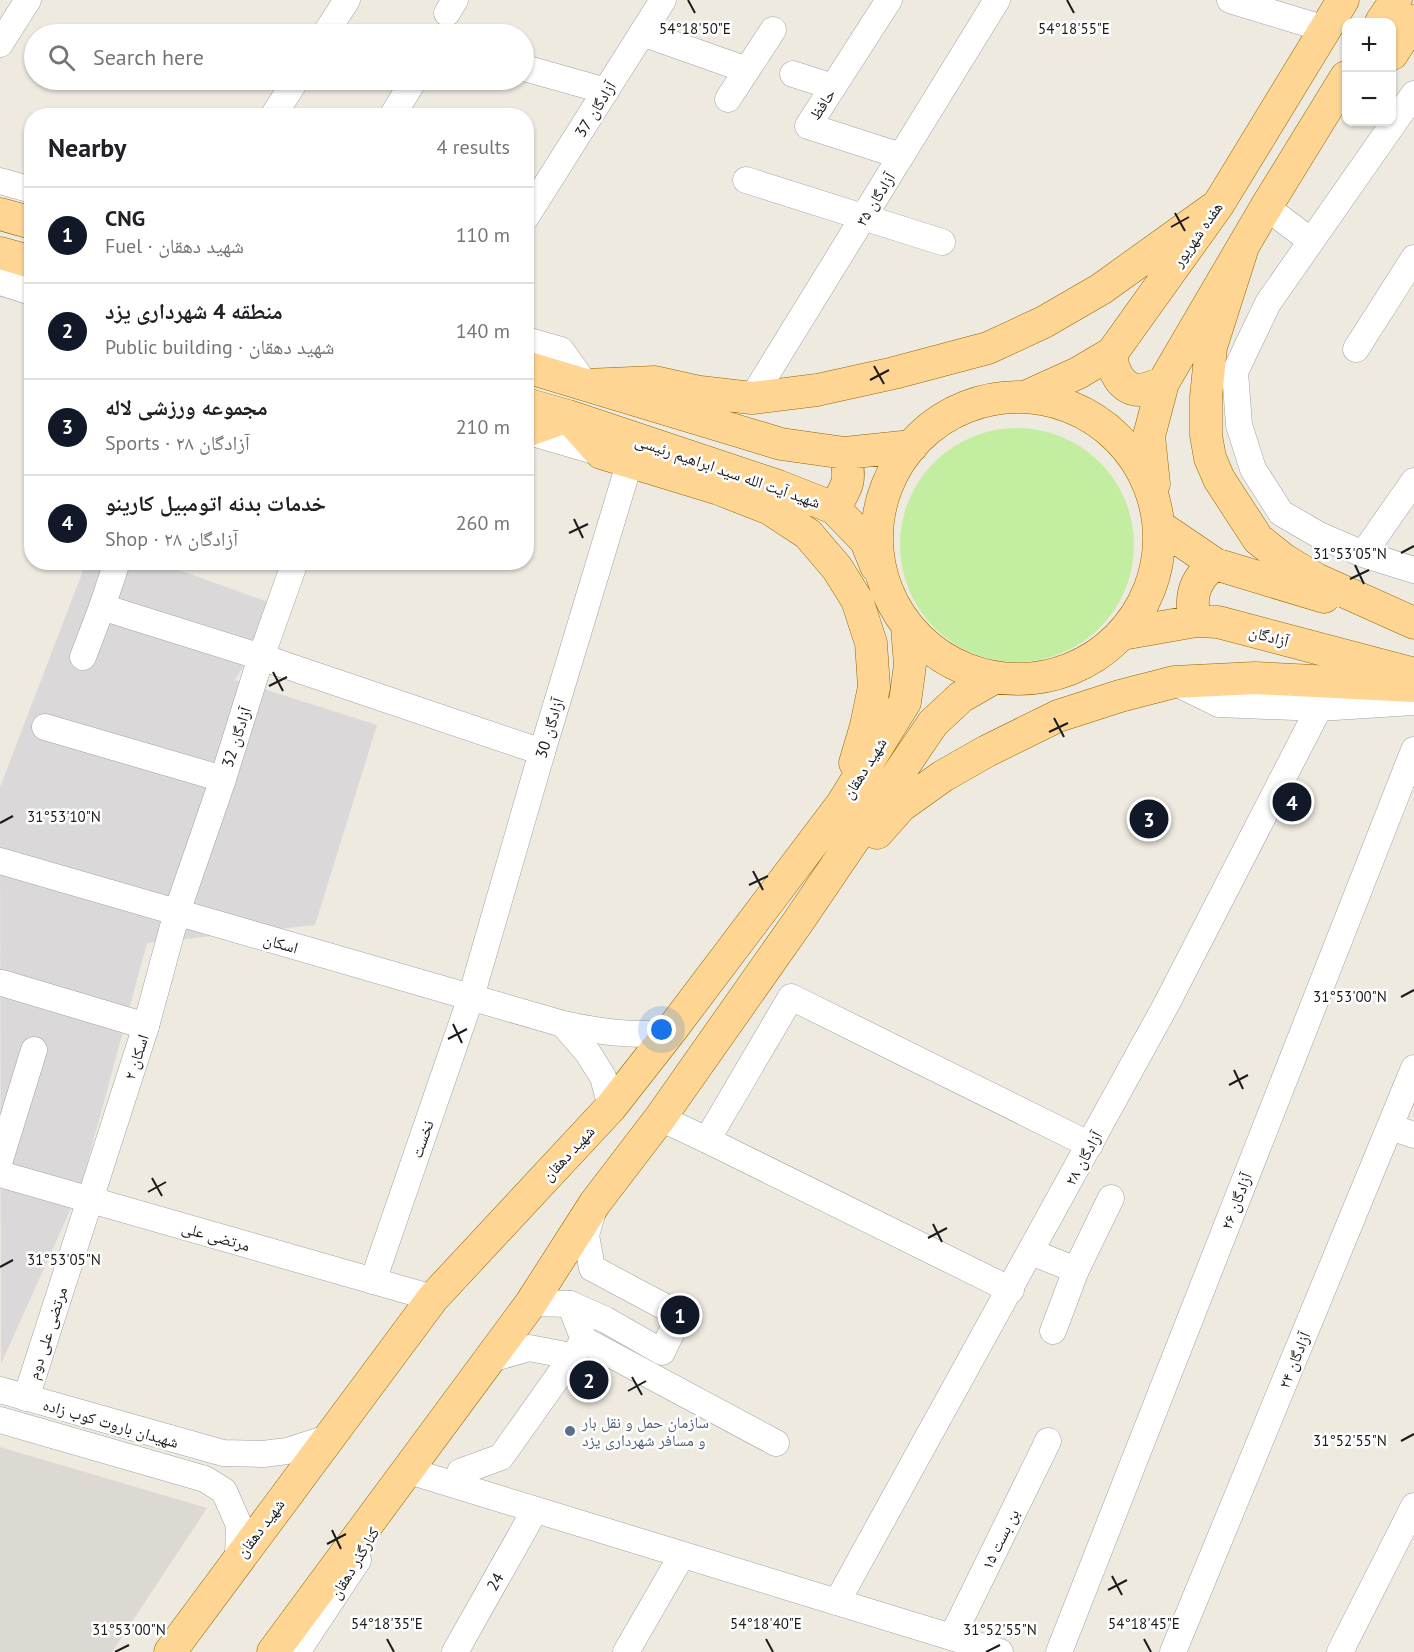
<!DOCTYPE html>
<html lang="en">
<head>
<meta charset="utf-8">
<style>
	:root { --surface:#fff; --page:#f6f6f6; --text:#202124; --muted:#757577; --line:#e0e0e0; --accent:#111827 }
	body { margin:0; font-family:"PT Sans","Noto Naskh Arabic",sans-serif; background:var(--page); color:var(--text) }
	.controls { position:absolute; right:18px; top:18px; display:grid; overflow:hidden; border-radius:12px; box-shadow:0 2px 4px #0004 }
	.controls button { width:54px; height:54px; display:grid; place-items:center; padding:0; border:0; border-bottom:2px solid var(--line); background:var(--surface); color:var(--text); font:30px sans-serif }
	.you { position:absolute; left:662px; top:1030px; width:21px; height:21px; margin:-15px; border:4px solid #fff; border-radius:50%; background:#1a73e8; box-shadow:0 0 0 9px #1a73e833 }
	.badge { display:grid; place-items:center; width:39px; height:39px; border-radius:50%; background:var(--accent); color:#fff; font-size:20px; font-weight:700 }
	.pin { position:absolute; translate:-50% -50%; border:3px solid #fff; box-shadow:0 2px 6px #0006 }
	.list { margin:0; padding:0; list-style:none }
	h2 { display:flex; justify-content:space-between; align-items:center; height:78px; margin:0; padding:0 24px; font-size:26px }
	h2 small { font-size:20px; font-weight:400; color:var(--muted) }
	.list li { display:grid; grid-template-columns:39px 1fr auto; gap:18px; align-items:center; box-sizing:border-box; height:96px; padding:0 24px; border-top:2px solid var(--line) }
	.list b { display:block; font-size:22px; white-space:nowrap }
	.list p { margin:0; font-size:20px; white-space:nowrap; color:var(--muted) }
	.list em { font-size:20px; font-style:normal; color:var(--muted) }
	.icon { flex:none; width:33px; height:33px; fill:none; stroke:currentColor; stroke-width:2; stroke-linecap:round; stroke-linejoin:round }
	.map { position:relative; flex:none; width:1414px; height:1652px; overflow:hidden }
	.search { position:absolute; background:var(--surface); box-shadow:0 2px 4px #0004; left:24px; top:24px; width:510px; height:66px; display:flex; align-items:center; gap:15px; box-sizing:border-box; padding:0 21px; border-radius:33px; color:var(--muted); font-size:22px }
	.panel { position:absolute; background:var(--surface); box-shadow:0 2px 4px #0004; left:24px; top:108px; width:510px; height:462px; border-radius:24px }
	.map>svg:first-child { display:block }
	.residential { fill:#dad8d8 }
	.airport { fill:#dcd9d2 }
	.grass { fill:#c3eda1 }
	.lines { fill:none; stroke-linecap:round; stroke-linejoin:round }
	.minor-casing { stroke:#a2a2a2; stroke-width:27 }
	.major-casing { stroke:#936800; stroke-width:33 }
	.minor { stroke:#fff; stroke-width:26 }
	.major { stroke:#ffd594; stroke-width:32 }
	.ticks { fill:none; stroke:#1b1b1b; stroke-width:2 }
	.service-dot { fill:#5c6f8a; stroke:#fff; stroke-width:2 }
	.labels { text-anchor:middle; stroke-width:5; stroke-linejoin:round; paint-order:stroke }
	.street-label { font-size:16px; fill:#1b1b1b; stroke:#fff }
	.service-label { font-size:16px; fill:#4e5e75; stroke:#fff; text-anchor:start }
	.ticks-label { font-size:15px; text-anchor:middle; fill:#1b1b1b; stroke:#fff; stroke-width:5; stroke-linejoin:round; paint-order:stroke }
</style>
</head>
<body>
<div class="map">
<svg width="1414" height="1652" viewBox="0 0 1414 1652">
	<rect width="100%" height="100%" fill="#eeeae0"/>
	<!-- residential -->
	<path class="residential" d="M86,563H159L279,606L235,680L377,725L315,925L147,943L81,1186L1,1364L0,787Z"/>
	<!-- airport -->
	<path class="airport" d="M0,1447L207,1508L112,1652H0Z"/>
	<!-- grass -->
	<path class="grass" d="M900 545a117 117 0 1 1 234 0a117 117 0 1 1-234 0Z"/>
	<g class="lines">
		<!-- minor casing -->
		<g class="minor-casing">
			<g id="minor">
				<path d="M889,0L808,126L901,156"/>
				<path d="M1230,0L1312,25"/>
				<path d="M447,13L455,0"/>
				<path d="M642,33L747,70"/>
				<path d="M325,34L347,0"/>
				<path d="M0,44L28,0"/>
				<path d="M528,69L606,91"/>
				<path d="M793,74L833,87"/>
				<path d="M1414,94L1268,303L1235,372L1239,425L1253,469L1281,513L1319,535L1363,554L1414,570"/>
				<path d="M728,99L773,30"/>
				<path d="M273,116L296,80"/>
				<path d="M392,116L414,80"/>
				<path d="M746,180L942,242"/>
				<path d="M0,181L32,190"/>
				<path d="M1266,207L1311,241"/>
				<path d="M526,217L663,0"/>
				<path d="M0,282L32,292"/>
				<path d="M526,340L561,350L586,385"/>
				<path d="M1356,349L1414,258"/>
				<path d="M752,398L997,0"/>
				<path d="M526,431L601,453"/>
				<path d="M1363,554L1414,481"/>
				<path d="M116,565L102,607L261,657L542,752"/>
				<path d="M83,657L102,607"/>
				<path d="M1174,682L1219,704L1319,708L1414,702"/>
				<path d="M45,727L223,779"/>
				<path d="M0,861L563,1024C602,1032 629,1036 669,1033"/>
				<path d="M2,983L146,1026"/>
				<path d="M563,1024L588,1053L603,1077L611,1107"/>
				<path d="M660,1118L707,1140L1011,1290"/>
				<path d="M1390,1127L1414,1135"/>
				<path d="M707,1140L791,997L1090,1145"/>
				<path d="M0,1160L34,1050"/>
				<path d="M0,1174L433,1298"/>
				<path d="M1031,1252L1076,1270L1111,1198"/>
				<path d="M373,1281L471,997L542,752L630,461"/>
				<path d="M531,1303L570,1304L606,1320L662,1352L680,1315L592,1268L586,1235L593,1211"/>
				<path d="M1053,1331L1076,1270"/>
				<path d="M584,1340L776,1443"/>
				<path d="M491,1359L529,1348L571,1356"/>
				<path d="M0,1390L223,1453L263,1454L287,1451L327,1438"/>
				<path d="M26,1398L146,1026L177,912L223,779L261,657L295,562"/>
				<path d="M0,1420L205,1479L224,1491L239,1525L238,1558"/>
				<path d="M460,1472L501,1457L584,1340L570,1304"/>
				<path d="M398,1485L406,1470L1000,1652"/>
				<path d="M837,1602L1166,1005L1319,708"/>
				<path d="M952,1637L1048,1441"/>
				<path d="M297,1652L358,1560"/>
				<path id="s1" d="M455,1652L535,1510"/>
				<path d="M626,1652L682,1555"/>
				<path d="M1059,1652L1414,750"/>
				<path d="M1173,1652L1414,1068"/>
				<path d="M1340,1652L1414,1506"/>
			</g>
		</g>
		<!-- major casing -->
		<g class="major-casing">
			<path id="major" d="M1381,22L1396,0
				M1392,54L1414,21
				M0,214L32,223
				M1242,250L1211,347L1206,397V435L1210,458L1219,479L1258,539L1283,559L1316,579L1414,623
				M0,253L32,262
				M1112,353C1111,369 1121,390 1140,390C1148,389 1156,385 1163,383
				M526,367L781,444L845,453L912,446
				M586,385L655,382L700,392L752,398L817,390L894,373L988,348L1044,322L1101,289L1218,205
				M1025,397L1078,373L1112,353L1218,205L1343,0
				M877 538a141 141 0 1 1 282 0a141 141 0 1 1-282 0Z
				M526,404L568,416L778,486L834,508L866,541L876,566
				M526,431L568,416L601,453L719,489L770,509L808,534L837,568L857,600L871,643L874,687L866,726L855,763
				M1154,484L1149,436L1163,383L1266,207L1346,77
				M834,508C849,484 851,481 845,453
				M1159,526L1215,564L1324,597
				M1196,621C1188,598 1195,578 1215,564
				M1122,634L1196,621L1218,622L1411,673
				M877,833L901,806L943,776L987,751L1058,716L1120,696L1174,682L1255,678L1414,686
				M170,1652L433,1298L611,1107L669,1033L842,804L905,702L910,665L907,627
				M273,1652L531,1303L595,1203L660,1118L800,919L933,723L961,697L994,678"/>
		</g>
		<!-- minor -->
		<use href="#minor" class="minor"/>
		<!-- major -->
		<use href="#major" class="major"/>
	</g>
	<!-- ticks -->
	<path class="ticks" d="M688,0L695,13M1067,0L1074,13M1175,213L1185,231M1171,227L1189,217M874,366L884,384M870,380L889,370M574,519L583,538M569,533L588,524M1401,553L1414,546M1355,565L1364,584M1350,579L1369,570M273,672L283,691M269,686L287,677M1054,718L1064,737M1049,732L1068,723M0,823L13,816M753,871L763,890M749,885L768,876M1401,997L1414,990M453,1024L462,1043M448,1039L467,1029M1234,1070L1243,1089M1229,1085L1248,1075M152,1178L162,1196M148,1192L166,1182M933,1224L942,1242M928,1238L947,1228M0,1267L13,1260M632,1377L642,1395M628,1391L646,1381M1401,1441L1414,1434M332,1530L341,1549M327,1544L346,1534M1112,1576L1122,1595M1108,1590L1127,1580M387,1639L394,1652M766,1639L773,1652M1144,1639L1151,1652M115,1652L129,1645M986,1652L1000,1645"/>
	<!-- markers -->
	<circle class="service-dot" cx="570" cy="1431" r="6"/>
	<g class="labels">
		<!-- street labels -->
		<g class="street-label">
			<text transform="translate(822 104) rotate(-57)" y="6">حافظ</text>
			<text transform="translate(595 109) rotate(-58)" y="6">آزادگان 37</text>
			<text transform="translate(875 199) rotate(-58)" y="6">آزادگان ۳۵</text>
			<text transform="translate(1197 234) rotate(-55)" y="6">هفده شهریور</text>
			<text transform="translate(728 471) rotate(19)" y="6">شهید آیت الله سید ابراهیم رئیسی</text>
			<text transform="translate(1269 636) rotate(15)" y="6">آزادگان</text>
			<text transform="translate(549 728) rotate(-73)" y="6">آزادگان 30</text>
			<text transform="translate(236 737) rotate(-72)" y="6">آزادگان 32</text>
			<text transform="translate(864 768) rotate(-58)" y="6">شهید دهقان</text>
			<text transform="translate(281 943) rotate(16)" y="6">اسکان</text>
			<text transform="translate(136 1057) rotate(-72)" y="6">اسکان ۲</text>
			<text transform="translate(422 1139) rotate(-71)" y="6">نخست</text>
			<text transform="translate(568 1153) rotate(-47)" y="6">شهید دهقان</text>
			<text transform="translate(1083 1158) rotate(-61)" y="6">۲۸ آزادگان</text>
			<text transform="translate(1236 1201) rotate(-69)" y="6">۲۶ آزادگان</text>
			<text transform="translate(216 1236) rotate(16)" y="6">مرتضی علی</text>
			<text transform="translate(47 1333) rotate(-72)" y="6">مرتضی علی دوم</text>
			<text transform="translate(1294 1360) rotate(-68)" y="6">۲۴ آزادگان</text>
			<text transform="translate(111 1423) rotate(16)" y="6">شهیدان باروت کوب زاده</text>
			<text transform="translate(260 1528) rotate(-53)" y="6">شهید دهقان</text>
			<text transform="translate(1000 1539) rotate(-64)" y="6">بن بست ۱۵</text>
			<text transform="translate(354 1563) rotate(-59)" y="6">کنارگذر دهقان</text>
			<text dy="6" stroke="none"><textPath href="#s1" startOffset="81">24</textPath></text>
		</g>
		<!-- service labels -->
		<g class="service-label">
			<text x="582" y="1428">سازمان حمل و نقل بار<tspan x="582" dy="18">و مسافر شهرداری یزد</tspan></text>
		</g>
	</g>
	<g class="ticks-label">
		<text x="695" y="34">54°18'50"E</text>
		<text x="1074" y="34">54°18'55"E</text>
		<text x="1350" y="559">31°53'05"N</text>
		<text x="64" y="822">31°53'10"N</text>
		<text x="1350" y="1002">31°53'00"N</text>
		<text x="64" y="1265">31°53'05"N</text>
		<text x="1350" y="1446">31°52'55"N</text>
		<text x="387" y="1629">54°18'35"E</text>
		<text x="766" y="1629">54°18'40"E</text>
		<text x="1144" y="1629">54°18'45"E</text>
		<text x="129" y="1635">31°53'00"N</text>
		<text x="1000" y="1635">31°52'55"N</text>
	</g>
</svg>
<div class="controls">
<button>+</button>
<button>−</button>
</div>
<div class="you"></div>
<div class="pin badge" style="left:680px;top:1315px">1</div>
<div class="pin badge" style="left:589px;top:1380px">2</div>
<div class="pin badge" style="left:1149px;top:819px">3</div>
<div class="pin badge" style="left:1292px;top:802px">4</div>
<div class="search"><svg class="icon" aria-label="search" viewBox="0 0 24 24"><circle cx="10" cy="10" r="6"/><path d="M15 15l6 6"/></svg>Search here</div>
<section class="panel">
<h2>Nearby<small>4 results</small></h2>
<ul class="list">
<li><span class="badge">1</span><div><b>CNG</b><p>Fuel · شهید دهقان</p></div><em>110 m</em></li>
<li><span class="badge">2</span><div><b>منطقه 4 شهرداری یزد</b><p>Public building · شهید دهقان</p></div><em>140 m</em></li>
<li><span class="badge">3</span><div><b>مجموعه ورزشی لاله</b><p>Sports · ۲۸ آزادگان</p></div><em>210 m</em></li>
<li><span class="badge">4</span><div><b>خدمات بدنه اتومبیل کارینو</b><p>Shop · ۲۸ آزادگان</p></div><em>260 m</em></li>
</ul>
</section>
</div>
</body>
</html>
